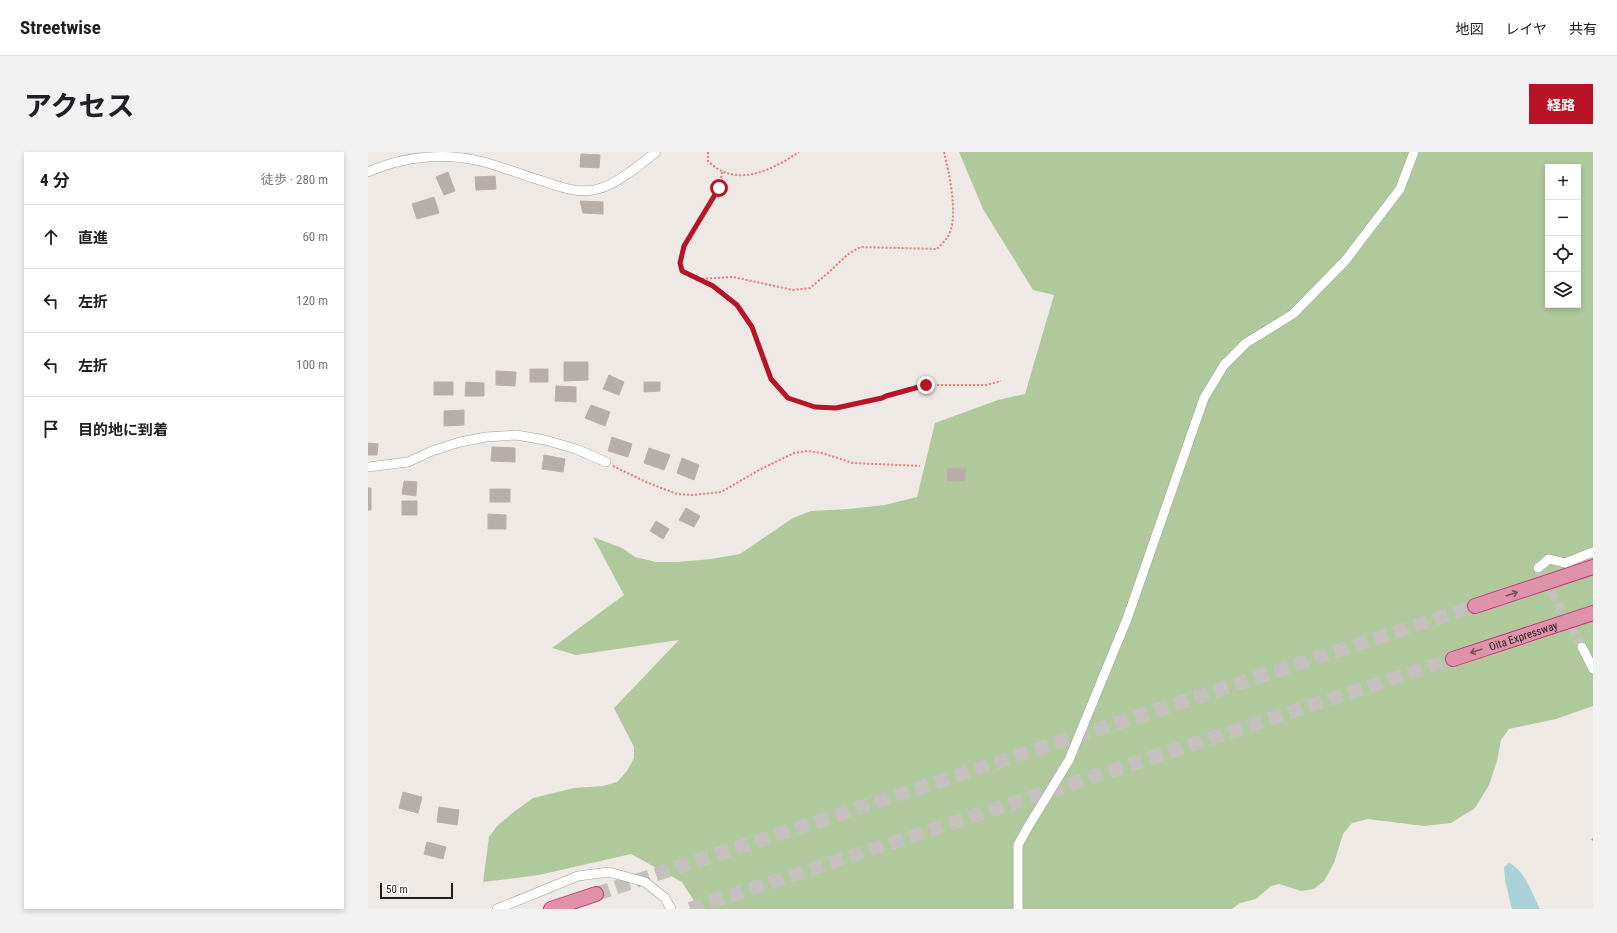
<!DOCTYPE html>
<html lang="ja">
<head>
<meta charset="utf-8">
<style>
	:root { --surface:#fff; --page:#f2f2f2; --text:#202124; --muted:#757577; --line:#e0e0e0; --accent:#b81326 }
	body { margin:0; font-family:"Roboto Condensed","Noto Sans JP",sans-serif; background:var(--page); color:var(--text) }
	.controls { position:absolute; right:12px; top:12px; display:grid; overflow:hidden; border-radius:0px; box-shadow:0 2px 6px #0003 }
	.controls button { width:36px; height:36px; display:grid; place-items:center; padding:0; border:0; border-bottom:1px solid var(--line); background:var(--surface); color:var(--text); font:20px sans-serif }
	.scale { position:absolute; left:12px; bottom:10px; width:73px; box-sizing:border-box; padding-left:4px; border:2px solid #1d1d1d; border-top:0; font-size:11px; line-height:14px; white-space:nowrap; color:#1d1d1d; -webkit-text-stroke:3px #fff; paint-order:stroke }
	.stop { position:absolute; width:12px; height:12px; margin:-9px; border:3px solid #b81326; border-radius:50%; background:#fff }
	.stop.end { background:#b81326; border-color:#fff; box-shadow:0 1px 4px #0008 }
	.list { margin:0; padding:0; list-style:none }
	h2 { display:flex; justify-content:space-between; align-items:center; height:52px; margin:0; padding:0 16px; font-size:17px }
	h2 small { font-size:13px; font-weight:400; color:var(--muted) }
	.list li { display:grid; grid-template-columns:26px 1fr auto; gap:12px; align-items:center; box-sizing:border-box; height:64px; padding:0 16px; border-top:1px solid var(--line) }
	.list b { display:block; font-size:15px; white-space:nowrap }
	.list em { font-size:13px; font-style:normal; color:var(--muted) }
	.icon { flex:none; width:22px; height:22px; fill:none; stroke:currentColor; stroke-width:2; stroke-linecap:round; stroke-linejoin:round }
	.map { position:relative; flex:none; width:1225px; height:757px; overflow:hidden; border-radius:0px }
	header { display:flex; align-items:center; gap:24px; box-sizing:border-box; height:56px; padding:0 20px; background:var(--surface); border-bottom:1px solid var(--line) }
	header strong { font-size:19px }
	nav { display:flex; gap:22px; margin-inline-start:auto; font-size:14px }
	.intro { display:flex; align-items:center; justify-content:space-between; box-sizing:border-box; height:96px; padding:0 24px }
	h1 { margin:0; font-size:28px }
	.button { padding:10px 18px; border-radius:0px; background:var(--accent); color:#fff; font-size:14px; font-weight:700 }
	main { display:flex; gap:24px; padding:0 24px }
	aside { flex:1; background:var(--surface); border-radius:0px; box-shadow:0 2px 6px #0003 }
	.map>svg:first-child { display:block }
	.forest { fill:#afc99d; fill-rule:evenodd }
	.water { fill:#a9d2d7 }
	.building { fill:#b7aeaa; stroke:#beafa8 }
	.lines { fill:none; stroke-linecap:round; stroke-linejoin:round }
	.minor-tunnel { stroke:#c4c0bc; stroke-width:9; stroke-dasharray:9 4.5; stroke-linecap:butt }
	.highway-tunnel { stroke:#c4c0bc; stroke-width:14; stroke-dasharray:14 7; stroke-linecap:butt }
	.minor-casing { stroke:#9e9e9e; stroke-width:10 }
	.highway-casing { stroke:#c83578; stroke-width:16 }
	.path { stroke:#ec7778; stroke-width:2; stroke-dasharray:2 2; stroke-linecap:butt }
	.minor { stroke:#fff; stroke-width:9 }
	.highway { stroke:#de93aa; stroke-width:14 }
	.oneway { stroke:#74525c }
	.route { stroke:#b81326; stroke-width:5 }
	.labels { text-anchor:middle; stroke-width:4; stroke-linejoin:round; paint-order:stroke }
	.street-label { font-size:11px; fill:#1d1d1d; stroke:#fff }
</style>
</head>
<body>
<header>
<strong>Streetwise</strong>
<nav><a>地図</a><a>レイヤ</a><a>共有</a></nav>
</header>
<div class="intro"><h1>アクセス</h1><a class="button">経路</a></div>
<main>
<aside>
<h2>4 分<small>徒歩 · 280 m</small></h2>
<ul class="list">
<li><svg class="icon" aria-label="ahead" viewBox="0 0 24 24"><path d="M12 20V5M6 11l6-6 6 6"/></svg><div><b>直進</b></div><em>60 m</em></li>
<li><svg class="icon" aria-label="left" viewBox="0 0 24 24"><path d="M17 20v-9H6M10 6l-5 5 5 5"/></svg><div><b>左折</b></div><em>120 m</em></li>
<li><svg class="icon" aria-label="left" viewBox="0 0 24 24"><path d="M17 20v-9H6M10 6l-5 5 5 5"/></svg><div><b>左折</b></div><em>100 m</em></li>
<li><svg class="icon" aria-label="arrive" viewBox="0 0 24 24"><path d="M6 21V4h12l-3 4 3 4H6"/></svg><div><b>目的地に到着</b></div></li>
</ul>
</aside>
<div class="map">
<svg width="1225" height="757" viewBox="0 0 1225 757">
	<rect width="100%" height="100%" fill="#eee9e4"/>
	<!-- forest -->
	<path class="forest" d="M591,0H1225V554L1188,567L1141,577L1133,588L1129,609L1121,633L1107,656L1083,671L1056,674L1000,667L984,671L975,682L966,711L956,729L946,737L933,739L911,732L903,734L888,747L872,751L864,757H326L328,752L314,730L263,702L171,723L115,730L121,685L129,674L147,659L165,646L206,636L235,634L249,630L259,619L266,606V595L246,556L311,488L208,503L184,496L256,443L225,385L254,396L267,405L288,410H310L343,407L372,402L425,366L443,359L480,357L517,353L549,345L567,271L630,248L657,242L686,143L665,138L615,57ZM1180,15H1210V153H1180Z"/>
	<!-- water -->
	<path class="water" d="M1141,711C1157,718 1164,742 1172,757H1144L1137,728L1136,715Z"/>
	<!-- building -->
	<path class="building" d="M213,2L232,3L231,16L212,15Z
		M80,20L87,39L76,43L68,25Z
		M127,24L128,37L108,38L107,25Z
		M66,45L71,61L49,67L44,52Z
		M212,49L235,50V62L215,61Z
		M196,210H220V228L196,229Z
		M162,217H180V230H162Z
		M128,219L148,220L147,234L128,233Z
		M241,223L256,230L251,243L235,237Z
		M66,230H85V243H66Z
		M98,230L116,231V244H97Z
		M276,230H292V239L276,240Z
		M188,234L208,235V250L187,249Z
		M223,253L242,260L237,274L217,266Z
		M96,258V273L76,274V259Z
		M244,285L264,292L260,305L240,299Z
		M0,291L10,292L9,303H0Z
		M124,295L147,296V310L123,309Z
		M281,296L302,303L296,318L276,311Z
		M176,303L197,307L195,320L174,317Z
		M314,306L331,313L326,328L309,321Z
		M580,316H598L597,329H579Z
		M36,329L49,330L48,344L34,342Z
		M0,336H3V358H0Z
		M122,337H142V350H122Z
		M34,349H49V363H34Z
		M318,356L332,364L326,375L311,368Z
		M120,362L138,363V377H120Z
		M288,369L301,377L295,387L282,379Z
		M35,640L54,645L50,661L31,656Z
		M71,655L91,658L89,673L69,670Z
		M59,690L78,695L75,707L56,702Z"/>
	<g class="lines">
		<!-- minor-tunnel -->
		<path class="minor-tunnel" d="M1170,416L1214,495"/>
		<!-- highway-tunnel -->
		<path class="highway-tunnel" d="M228,742L1107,454
			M322,757L1085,507"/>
		<!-- minor casing -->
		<g class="minor-casing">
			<path id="minor" d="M0,20C36,4 77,0 116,10C133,15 150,21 168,27C187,33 209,43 230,37C249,32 273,12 288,0
				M0,315L40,310L64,299L92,290L118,285L148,283L177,288L208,297L238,310
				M1170,416L1181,407L1197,411L1225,400
				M1214,495L1225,517
				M129,757L210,724L241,720L277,730L297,746L303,757
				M650,757V693L660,675L701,608L759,467L836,246L856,213L878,191L925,162L977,109L1032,37L1046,0"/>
		</g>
		<!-- highway casing -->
		<g class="highway-casing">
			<g id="highway">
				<path d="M1107,454L1225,415"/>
				<path id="s1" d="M1085,507L1225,461"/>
				<path d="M183,757L228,742"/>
			</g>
		</g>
		<!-- path -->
		<path class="path" d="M340,0V9C368,37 404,18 431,0
			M354,20C353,25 353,31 351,36C342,63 306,89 314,119L345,134L369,153L384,175L403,227L420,246L447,255L468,256L514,246L518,243L558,233H618L633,229
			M330,127L365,125L425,138L442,136L460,121L479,103L492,95L569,97C572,94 576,90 579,86C592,67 581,21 576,0
			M245,314L278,330L309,342L324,343L353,340L391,318L426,301L439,299L454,301L485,311L552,314
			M1224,687L1225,688"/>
		<!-- minor -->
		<use href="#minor" class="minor"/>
		<!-- highway -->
		<use href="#highway" class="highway"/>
	</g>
	<!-- one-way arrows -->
	<defs><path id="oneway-shaft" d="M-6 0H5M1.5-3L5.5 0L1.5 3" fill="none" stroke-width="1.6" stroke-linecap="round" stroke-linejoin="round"/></defs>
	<g class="oneway">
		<use href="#oneway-shaft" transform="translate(1144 442) rotate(-18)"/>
		<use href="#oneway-shaft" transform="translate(1108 499) rotate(162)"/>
	</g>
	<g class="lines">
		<!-- route -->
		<path class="route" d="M351,36L316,94L312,111L314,119L345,134L369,153L384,175L403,227L420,246L447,255L468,256L514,246L518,244L558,233"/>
	</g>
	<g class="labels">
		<!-- street labels -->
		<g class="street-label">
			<text dy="4" stroke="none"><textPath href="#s1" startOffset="74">Oita Expressway</textPath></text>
		</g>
	</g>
</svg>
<div class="controls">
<button>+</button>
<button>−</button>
<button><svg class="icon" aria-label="locate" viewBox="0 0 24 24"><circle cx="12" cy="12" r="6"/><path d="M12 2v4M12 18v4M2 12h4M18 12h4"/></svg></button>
<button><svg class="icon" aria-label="layers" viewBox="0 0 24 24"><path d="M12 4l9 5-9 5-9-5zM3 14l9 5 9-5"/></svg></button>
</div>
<div class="scale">50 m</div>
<div class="stop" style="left:351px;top:36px"></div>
<div class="stop end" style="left:558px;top:233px"></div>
</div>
</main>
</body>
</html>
